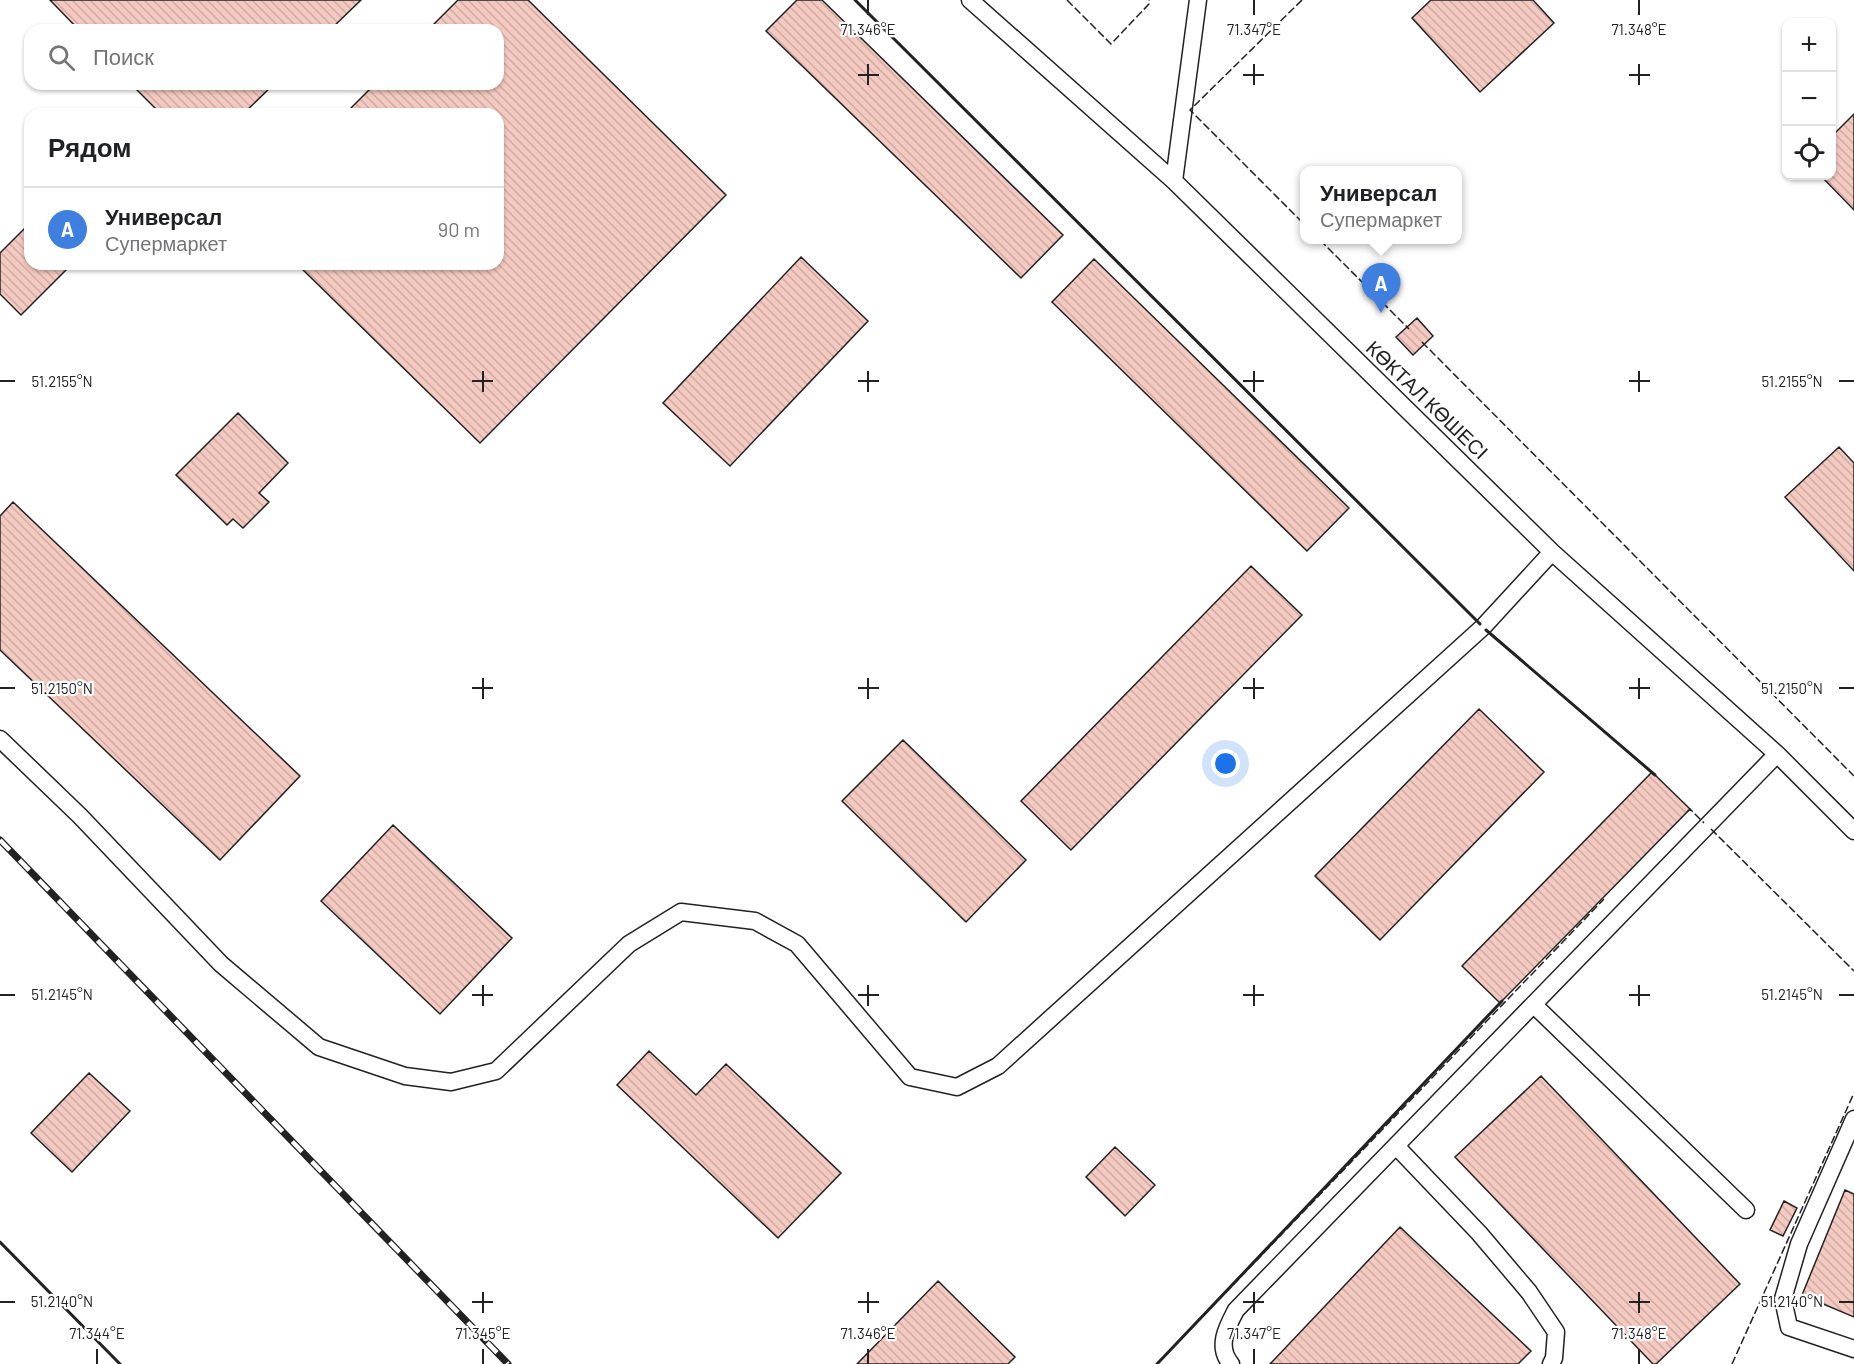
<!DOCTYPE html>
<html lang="ru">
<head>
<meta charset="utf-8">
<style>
	:root { --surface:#fff; --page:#f6f6f6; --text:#202124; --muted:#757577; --line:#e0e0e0; --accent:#c62828 }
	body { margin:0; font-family:Barlow,sans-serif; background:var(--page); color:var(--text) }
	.controls { position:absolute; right:18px; top:18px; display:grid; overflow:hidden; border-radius:12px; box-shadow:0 2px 4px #0004 }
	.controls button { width:54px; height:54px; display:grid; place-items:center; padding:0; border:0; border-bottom:2px solid var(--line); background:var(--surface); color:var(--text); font:30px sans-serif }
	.you { position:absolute; left:1226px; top:764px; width:21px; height:21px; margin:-15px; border:4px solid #fff; border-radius:50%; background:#1a73e8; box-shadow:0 0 0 9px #1a73e833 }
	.badge { display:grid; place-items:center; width:39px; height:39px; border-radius:50%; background:var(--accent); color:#fff; font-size:20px; font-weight:700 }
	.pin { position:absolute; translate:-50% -50px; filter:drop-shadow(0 2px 3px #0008) }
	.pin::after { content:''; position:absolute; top:32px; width:21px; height:18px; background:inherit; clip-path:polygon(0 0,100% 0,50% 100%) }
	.popup { position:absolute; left:1300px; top:166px; width:162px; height:78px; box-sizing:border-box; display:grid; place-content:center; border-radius:12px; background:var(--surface); filter:drop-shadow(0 2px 4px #0005); font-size:20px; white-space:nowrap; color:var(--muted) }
	.popup b { font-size:22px; color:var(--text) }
	.popup::after { content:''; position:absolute; left:50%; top:100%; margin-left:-12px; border:12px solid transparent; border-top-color:var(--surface) }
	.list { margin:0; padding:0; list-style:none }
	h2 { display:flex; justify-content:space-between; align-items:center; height:78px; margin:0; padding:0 24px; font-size:26px }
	h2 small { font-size:20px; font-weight:400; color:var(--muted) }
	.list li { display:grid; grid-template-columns:39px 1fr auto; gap:18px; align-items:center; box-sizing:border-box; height:84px; padding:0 24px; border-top:2px solid var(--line) }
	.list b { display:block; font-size:22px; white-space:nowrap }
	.list p { margin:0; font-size:20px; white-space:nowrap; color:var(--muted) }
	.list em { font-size:20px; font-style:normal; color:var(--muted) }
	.icon { flex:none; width:33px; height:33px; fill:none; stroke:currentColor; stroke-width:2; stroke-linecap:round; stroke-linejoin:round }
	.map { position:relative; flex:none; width:1854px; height:1364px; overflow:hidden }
	.search { position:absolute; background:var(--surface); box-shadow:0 2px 4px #0004; left:24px; top:24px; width:480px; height:66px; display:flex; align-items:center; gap:15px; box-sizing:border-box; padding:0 21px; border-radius:18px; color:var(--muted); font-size:22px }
	.panel { position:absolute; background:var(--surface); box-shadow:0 2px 4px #0004; left:24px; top:108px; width:480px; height:162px; border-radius:18px }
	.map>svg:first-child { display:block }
	.building { fill:url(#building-back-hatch); stroke:#222; stroke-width:1.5 }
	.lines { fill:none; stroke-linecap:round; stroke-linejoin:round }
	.lane-casing { stroke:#222; stroke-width:19 }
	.lane { stroke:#fff; stroke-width:16 }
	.rail-casing { stroke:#222; stroke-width:7 }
	.rail { stroke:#fff; stroke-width:4.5; stroke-dasharray:14; stroke-linecap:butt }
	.fence { stroke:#222; stroke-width:1.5; stroke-dasharray:8 3; stroke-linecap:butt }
	.wall { stroke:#222; stroke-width:3 }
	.ticks { fill:none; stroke:#222; stroke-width:2 }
	.labels { text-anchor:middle; stroke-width:4.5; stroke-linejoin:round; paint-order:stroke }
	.street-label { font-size:20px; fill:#222; stroke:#fff }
	.ticks-label { font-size:15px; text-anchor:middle; fill:#222; stroke:#fff; stroke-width:4.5; stroke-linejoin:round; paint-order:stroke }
</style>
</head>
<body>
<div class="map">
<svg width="1854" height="1364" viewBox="0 0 1854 1364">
	<defs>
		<pattern id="building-back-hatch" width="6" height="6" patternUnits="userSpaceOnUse" patternTransform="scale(1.5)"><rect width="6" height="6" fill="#f3c9c0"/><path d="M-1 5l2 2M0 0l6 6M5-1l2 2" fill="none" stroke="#d0aca5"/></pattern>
	</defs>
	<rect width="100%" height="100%" fill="#fff"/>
	<!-- building -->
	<path class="building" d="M50,0H361L330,30H79Z
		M458,0H528L726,195L480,443L297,264H498V114H345L375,84H498V30H428Z
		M797,0H822L1063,235L1021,278L766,31Z
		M1431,0H1533L1554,23L1480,92L1412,18Z
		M131,84H274L243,114H161Z
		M1854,114V210L1821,176H1832V136Z
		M30,223V264H72L21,315L0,294V253Z
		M801,257L868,321L730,466L663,403Z
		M1094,259L1349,508L1307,551L1052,302Z
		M1417,318L1433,336L1413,355L1396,337Z
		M238,413L288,463L259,493L269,502L243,528L233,519L227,525L176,475Z
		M1839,447L1854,463V571L1785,497Z
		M13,502L300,776L220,860L0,650V516Z
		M1251,566L1302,615L1071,850L1021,801Z
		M1479,709L1544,772L1380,940L1315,876Z
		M903,740L1026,860L966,922L842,801Z
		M1652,772L1690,809L1500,1003L1462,966Z
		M393,825L512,938L440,1014L321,901Z
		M649,1051L696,1095L726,1064L841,1173L778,1238L617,1085Z
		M89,1073L130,1111L72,1172L31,1133Z
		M1541,1076L1740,1284L1656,1364H1653L1455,1157Z
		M1115,1147L1155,1185L1125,1216L1086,1177Z
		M1845,1190L1854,1194V1317L1802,1295Z
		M1784,1201L1797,1208L1783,1236L1770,1230Z
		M1400,1227L1531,1351L1518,1364H1270Z
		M938,1281L1015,1357L1008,1364H857Z"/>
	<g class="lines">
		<!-- lane casing -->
		<g class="lane-casing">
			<path id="lane" d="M970,0L1174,181L1552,552L1777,754L1854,831
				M1174,181L1198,0
				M0,739L80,816L221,964L319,1047L405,1076L451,1082L496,1071L629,944L681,912L755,921L797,944L910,1077L957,1087L998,1066L1483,627L1552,552
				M1534,1005L1746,1210
				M1854,1119L1799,1244L1783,1299L1789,1327L1854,1349
				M1396,1146L1479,1233L1529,1292L1556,1332L1554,1358L1551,1364
				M1231,1364C1216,1347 1227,1327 1236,1310L1777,754"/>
		</g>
		<!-- lane -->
		<use href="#lane" class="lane"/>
		<!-- rail casing -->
		<g class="rail-casing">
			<path id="rail" d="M0,840L508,1364"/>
		</g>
		<!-- rail -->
		<use href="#rail" class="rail"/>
		<!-- fence -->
		<path class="fence" d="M1067,0L1111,44L1149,4V0
			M1302,0L1190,110L1304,224
			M1320,240L1409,329
			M1422,342L1854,776
			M1687,812L1690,809L1704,823
			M1711,829L1854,971
			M1157,1364L1604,899
			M1732,1364L1854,1093"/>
		<!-- wall -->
		<path class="wall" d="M855,0L1480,624
			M1486,630L1655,775
			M0,1242L120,1364
			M1157,1364L1502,1001"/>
	</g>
	<!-- ticks -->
	<path class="ticks" d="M868,0V15M1254,0V15M1639,0V15M868,64V85M1254,64V85M1639,64V85M858,75H879M1243,75H1264M1629,75H1650M483,371V392M868,371V392M1254,371V392M1639,371V392M0,381H15M472,381H493M858,381H879M1243,381H1264M1629,381H1650M1839,381H1854M483,678V699M868,678V699M1254,678V699M1639,678V699M0,688H15M472,688H493M858,688H879M1243,688H1264M1629,688H1650M1839,688H1854M483,985V1006M868,985V1006M1254,985V1006M1639,985V1006M0,995H15M472,995H493M858,995H879M1243,995H1264M1629,995H1650M1839,995H1854M483,1292V1313M868,1292V1313M1254,1292V1313M1639,1292V1313M0,1302H15M472,1302H493M858,1302H879M1243,1302H1264M1629,1302H1650M1839,1302H1854M97,1349V1364M483,1349V1364M868,1349V1364M1254,1349V1364M1639,1349V1364"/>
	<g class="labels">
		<!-- street labels -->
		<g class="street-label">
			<text transform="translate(1427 400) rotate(44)" y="7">КӨКТАЛ КӨШЕСІ</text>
		</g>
	</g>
	<g class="ticks-label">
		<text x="868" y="35">71.346°E</text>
		<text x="1254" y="35">71.347°E</text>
		<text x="1639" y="35">71.348°E</text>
		<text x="62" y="387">51.2155°N</text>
		<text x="1792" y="387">51.2155°N</text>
		<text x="62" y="694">51.2150°N</text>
		<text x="1792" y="694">51.2150°N</text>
		<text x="62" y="1000">51.2145°N</text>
		<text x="1792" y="1000">51.2145°N</text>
		<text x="62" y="1307">51.2140°N</text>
		<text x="1792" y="1307">51.2140°N</text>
		<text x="97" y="1339">71.344°E</text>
		<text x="483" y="1339">71.345°E</text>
		<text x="868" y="1339">71.346°E</text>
		<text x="1254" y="1339">71.347°E</text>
		<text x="1639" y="1339">71.348°E</text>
	</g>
</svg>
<div class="controls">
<button>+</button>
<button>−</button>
<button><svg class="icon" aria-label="locate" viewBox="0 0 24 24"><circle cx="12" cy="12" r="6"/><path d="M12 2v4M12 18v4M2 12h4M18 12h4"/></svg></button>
</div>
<div class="you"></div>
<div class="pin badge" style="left:1381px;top:313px;background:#3f7fe0">A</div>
<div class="popup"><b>Универсал</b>Супермаркет</div>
<div class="search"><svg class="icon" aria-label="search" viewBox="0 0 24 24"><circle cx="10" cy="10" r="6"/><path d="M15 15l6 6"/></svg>Поиск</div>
<section class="panel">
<h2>Рядом<small></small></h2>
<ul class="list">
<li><span class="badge" style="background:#3f7fe0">A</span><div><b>Универсал</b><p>Супермаркет</p></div><em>90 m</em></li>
</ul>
</section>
</div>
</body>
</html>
